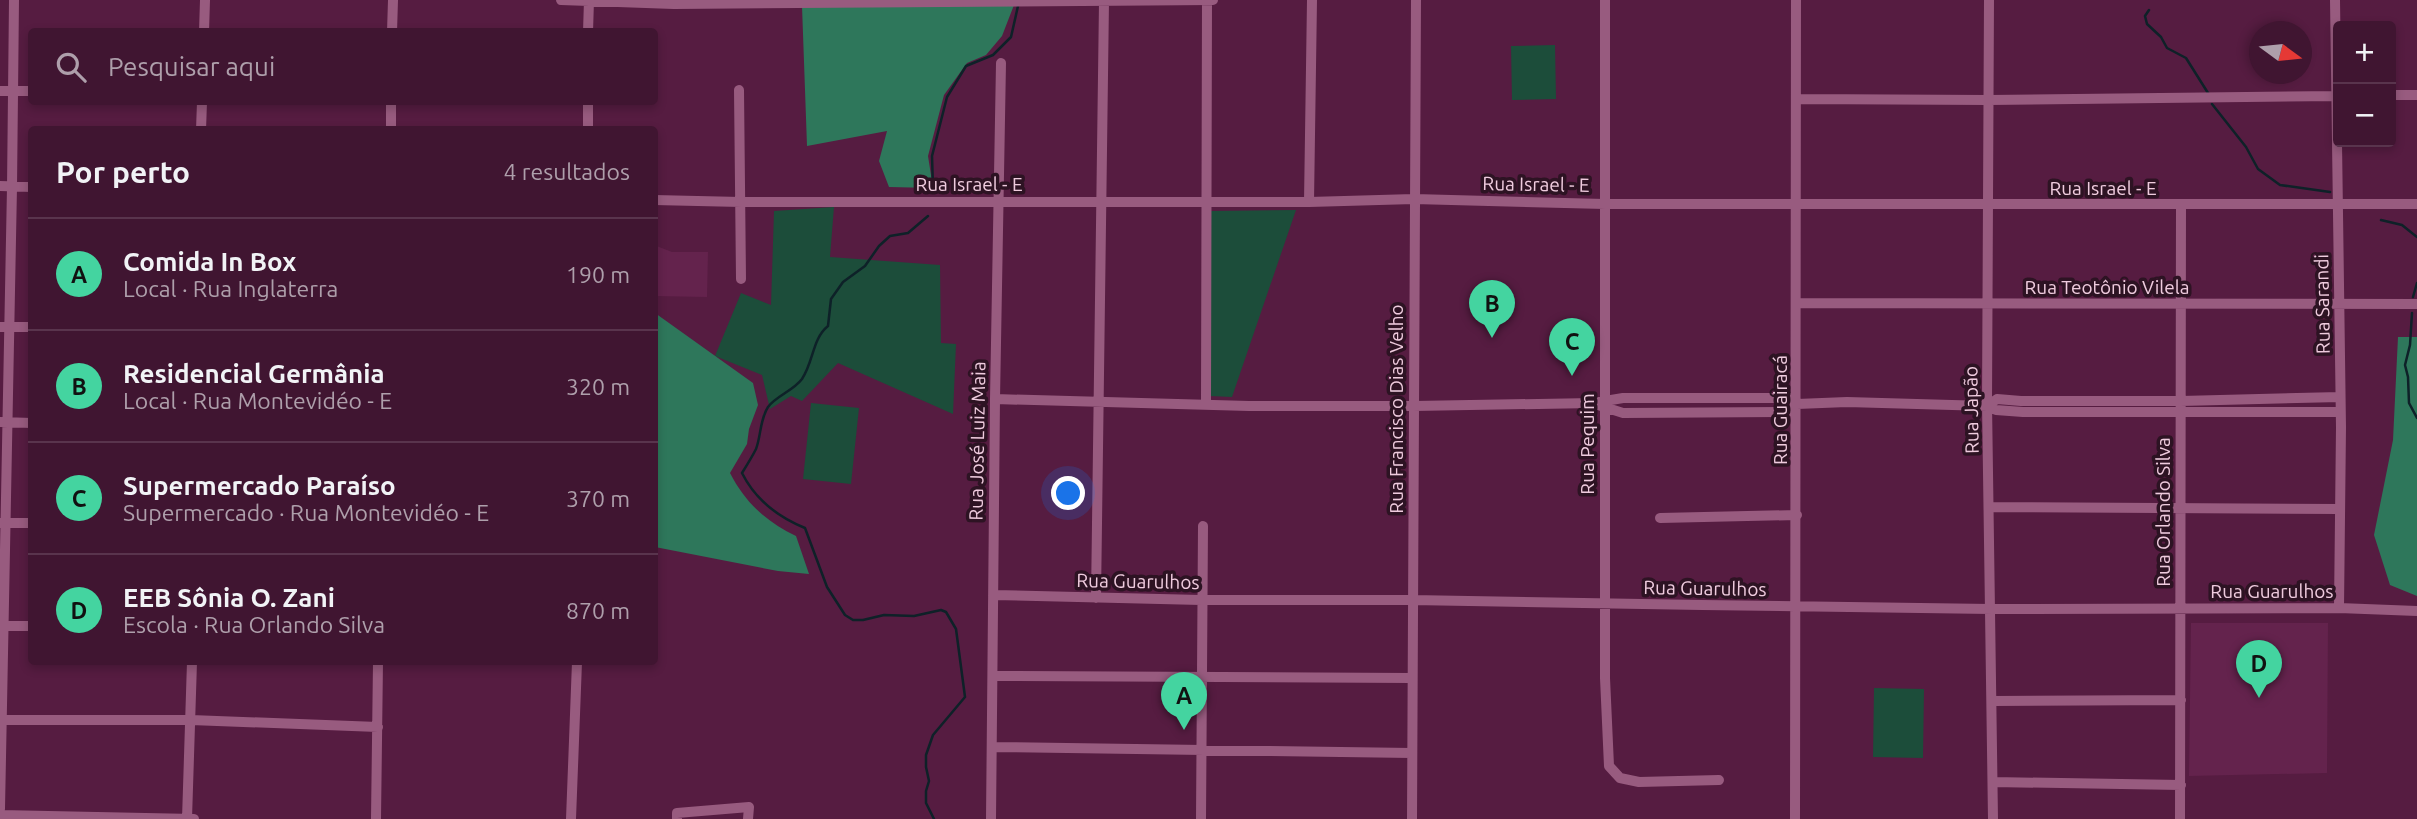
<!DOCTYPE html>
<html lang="pt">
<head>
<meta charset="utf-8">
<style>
	:root { --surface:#401531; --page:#471e39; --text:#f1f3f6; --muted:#ae9fab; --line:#59344d; --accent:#44d4a0 }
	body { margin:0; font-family:Ubuntu,sans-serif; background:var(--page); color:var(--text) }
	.controls { position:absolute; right:21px; top:21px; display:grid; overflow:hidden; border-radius:7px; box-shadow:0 4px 10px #0003 }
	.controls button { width:63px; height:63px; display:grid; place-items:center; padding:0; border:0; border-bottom:2px solid var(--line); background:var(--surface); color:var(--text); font:35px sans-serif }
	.compass { position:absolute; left:2249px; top:21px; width:63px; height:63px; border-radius:50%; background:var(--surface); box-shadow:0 4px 10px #0003; rotate:105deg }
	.you { position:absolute; left:1069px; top:494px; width:24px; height:24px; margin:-18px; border:5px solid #fff; border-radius:50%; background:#1a73e8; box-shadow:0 0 0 10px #1a73e833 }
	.badge { display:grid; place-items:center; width:46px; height:46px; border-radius:50%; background:var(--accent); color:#111; font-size:23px; font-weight:700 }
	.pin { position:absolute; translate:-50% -58px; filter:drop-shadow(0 2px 4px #0008) }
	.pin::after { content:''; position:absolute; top:37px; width:24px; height:21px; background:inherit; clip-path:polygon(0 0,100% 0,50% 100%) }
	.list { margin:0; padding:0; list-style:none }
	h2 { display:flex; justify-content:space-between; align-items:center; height:91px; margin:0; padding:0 28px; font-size:30px }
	h2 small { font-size:23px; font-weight:400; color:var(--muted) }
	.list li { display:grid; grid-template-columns:46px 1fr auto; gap:21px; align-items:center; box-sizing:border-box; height:112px; padding:0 28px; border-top:2px solid var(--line) }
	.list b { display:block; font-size:26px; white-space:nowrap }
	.list p { margin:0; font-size:23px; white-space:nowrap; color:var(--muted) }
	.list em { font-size:23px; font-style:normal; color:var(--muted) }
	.icon { flex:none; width:38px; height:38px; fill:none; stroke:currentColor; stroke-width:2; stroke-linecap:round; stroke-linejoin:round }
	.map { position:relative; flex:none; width:2417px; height:819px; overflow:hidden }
	.search { position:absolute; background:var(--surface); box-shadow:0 4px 10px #0003; left:28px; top:28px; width:630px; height:77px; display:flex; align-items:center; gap:18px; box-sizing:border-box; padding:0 24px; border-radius:7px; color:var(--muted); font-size:26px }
	.panel { position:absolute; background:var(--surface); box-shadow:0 4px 10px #0003; left:28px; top:126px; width:630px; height:539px; border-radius:7px }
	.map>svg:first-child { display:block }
	.built { fill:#64234d }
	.green { fill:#1c4d3a }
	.forest { fill:#2e775b }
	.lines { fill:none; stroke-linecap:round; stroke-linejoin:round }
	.stream { stroke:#0e2128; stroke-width:2.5 }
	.minor { stroke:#985b7f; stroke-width:10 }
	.labels { text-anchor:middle; stroke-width:7; stroke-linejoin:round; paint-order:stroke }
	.street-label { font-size:19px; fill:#efcbde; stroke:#2d1323 }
</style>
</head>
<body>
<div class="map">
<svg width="2417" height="819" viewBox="0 0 2417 819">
	<rect width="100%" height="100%" fill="#561c41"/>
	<!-- built -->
	<path class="built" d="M654,245L672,252H708L707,297L655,296Z
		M2191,623H2328L2327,773L2189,776Z"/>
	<!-- green -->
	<path class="green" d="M1555,45L1556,99L1512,100L1511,46Z
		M834,207L830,257L940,265L941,343L956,344L953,414L838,363L802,401L791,396L770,409L762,375L715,356L741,293L771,305L774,211Z
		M1296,210L1232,397L1210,396L1211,211Z
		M811,403L859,408L851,484L803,479Z
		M1874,688L1924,689L1923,758L1873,757Z"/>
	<!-- forest -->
	<path class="forest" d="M1014,5L1002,36L986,55L967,63L944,95L928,156L933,188L889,187L879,161L887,131L807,146L802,6Z
		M655,313L753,383L758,405L749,429L747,444L730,473C745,502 766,522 796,536L809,574L778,571L655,547Z
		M2398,337H2417V596L2390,585L2374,535L2393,440Z"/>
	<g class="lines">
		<!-- stream -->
		<path class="stream" d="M2149,10L2145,16L2147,24L2161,37L2167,48L2186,58L2208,93
			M2212,104L2246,147L2258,169L2280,185L2330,192
			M937,191L933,188L932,156L947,97L966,66L993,55L1011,37L1018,6
			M928,216L908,233L890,236L879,246L865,266L843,282L831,299L828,326C812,339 814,361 802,379C793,391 776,396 768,407C760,419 761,436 756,449C752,457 747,465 742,473C755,499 778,517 805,528L827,587L845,615L853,620H863L884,615L914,616L941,610L946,612L956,629L965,697L933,735L926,755V767L929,781L926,791V803L934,819
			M2381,220L2402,225L2417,237
			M2413,297L2417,283
			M2412,313L2410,345L2405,365L2408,377L2409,403L2417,418"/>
		<!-- minor -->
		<path class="minor" d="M561,0L674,4L1213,0
			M1605,0V678L1609,766L1620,778L1639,782L1719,780
			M1989,0L1987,403L1993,819
			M2335,0L2341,427L2339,608
			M204,32L205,0
			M392,32L393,0
			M588,32L589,0
			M739,90L741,279
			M0,91H32
			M2391,95H2417
			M1797,99L1989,100L2338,96
			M201,130L202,102
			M391,130V102
			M588,130V102
			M0,186L32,187
			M654,200L741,202H1309L1414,199L1605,204H2417
			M1309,202L1312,0
			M1797,303L2417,304
			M0,327H32
			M995,399L1249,406H1414L1593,403L1623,398H1790L1797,404L1847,402L1987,406L1996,410L2023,412H2340
			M1206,403L1207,0
			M1598,405L1623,413L1784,412L1790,411L1797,404
			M1987,406L1997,399L2021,401H2181L2340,397
			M0,422L32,423
			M1990,507L2340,509
			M1660,518L1797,515
			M0,523H32
			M993,595L1201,600H1412L1702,605L1991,609L2339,608L2417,611
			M1096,598L1104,1
			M0,626H32
			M994,676L1412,678
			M1993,701L2181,700
			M0,720H191L378,727
			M993,747L1412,753
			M1993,782L2181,785
			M0,809L12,187L14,0
			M0,815L194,819
			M187,819L192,662
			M376,819L378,662
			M571,819L577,662
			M677,819V813L749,807L748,819
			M991,819L995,399L1001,63
			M1201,819L1203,526
			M1412,819L1416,0
			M1795,819L1796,0
			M2180,819L2181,205"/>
	</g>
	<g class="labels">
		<!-- street labels -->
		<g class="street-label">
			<text x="969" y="191">Rua Israel - E</text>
			<text transform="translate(1536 184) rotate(1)" y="7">Rua Israel - E</text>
			<text x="2103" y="195">Rua Israel - E</text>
			<text x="2107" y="294">Rua Teotônio Vilela</text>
			<text transform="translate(2322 304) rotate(-91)" y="7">Rua Sarandi</text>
			<text transform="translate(1396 409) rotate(-90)" y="7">Rua Francisco Dias Velho</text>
			<text transform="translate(1780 410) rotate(-90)" y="7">Rua Guairacá</text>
			<text transform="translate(1971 410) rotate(-91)" y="7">Rua Japão</text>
			<text transform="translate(977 441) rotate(-89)" y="7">Rua José Luiz Maia</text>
			<text transform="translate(1587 444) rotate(-90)" y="7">Rua Pequim</text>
			<text transform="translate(2163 512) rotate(-90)" y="7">Rua Orlando Silva</text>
			<text transform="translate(1138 581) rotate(1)" y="7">Rua Guarulhos</text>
			<text transform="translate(1705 588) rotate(1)" y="7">Rua Guarulhos</text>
			<text x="2272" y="598">Rua Guarulhos</text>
		</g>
	</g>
</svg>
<div class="controls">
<button>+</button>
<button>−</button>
</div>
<svg class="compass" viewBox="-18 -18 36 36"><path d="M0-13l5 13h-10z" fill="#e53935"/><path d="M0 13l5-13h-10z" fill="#ae9fab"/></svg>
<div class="you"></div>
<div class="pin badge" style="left:1184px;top:730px">A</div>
<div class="pin badge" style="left:1492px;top:338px">B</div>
<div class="pin badge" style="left:1572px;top:376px">C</div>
<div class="pin badge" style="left:2259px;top:698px">D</div>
<div class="search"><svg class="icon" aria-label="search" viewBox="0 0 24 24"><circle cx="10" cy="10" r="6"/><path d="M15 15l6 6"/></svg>Pesquisar aqui</div>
<section class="panel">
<h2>Por perto<small>4 resultados</small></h2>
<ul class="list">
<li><span class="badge">A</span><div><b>Comida In Box</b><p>Local · Rua Inglaterra</p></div><em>190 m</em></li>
<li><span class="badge">B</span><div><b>Residencial Germânia</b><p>Local · Rua Montevidéo - E</p></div><em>320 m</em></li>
<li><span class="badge">C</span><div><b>Supermercado Paraíso</b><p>Supermercado · Rua Montevidéo - E</p></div><em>370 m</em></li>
<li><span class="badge">D</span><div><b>EEB Sônia O. Zani</b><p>Escola · Rua Orlando Silva</p></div><em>870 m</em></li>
</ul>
</section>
</div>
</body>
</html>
